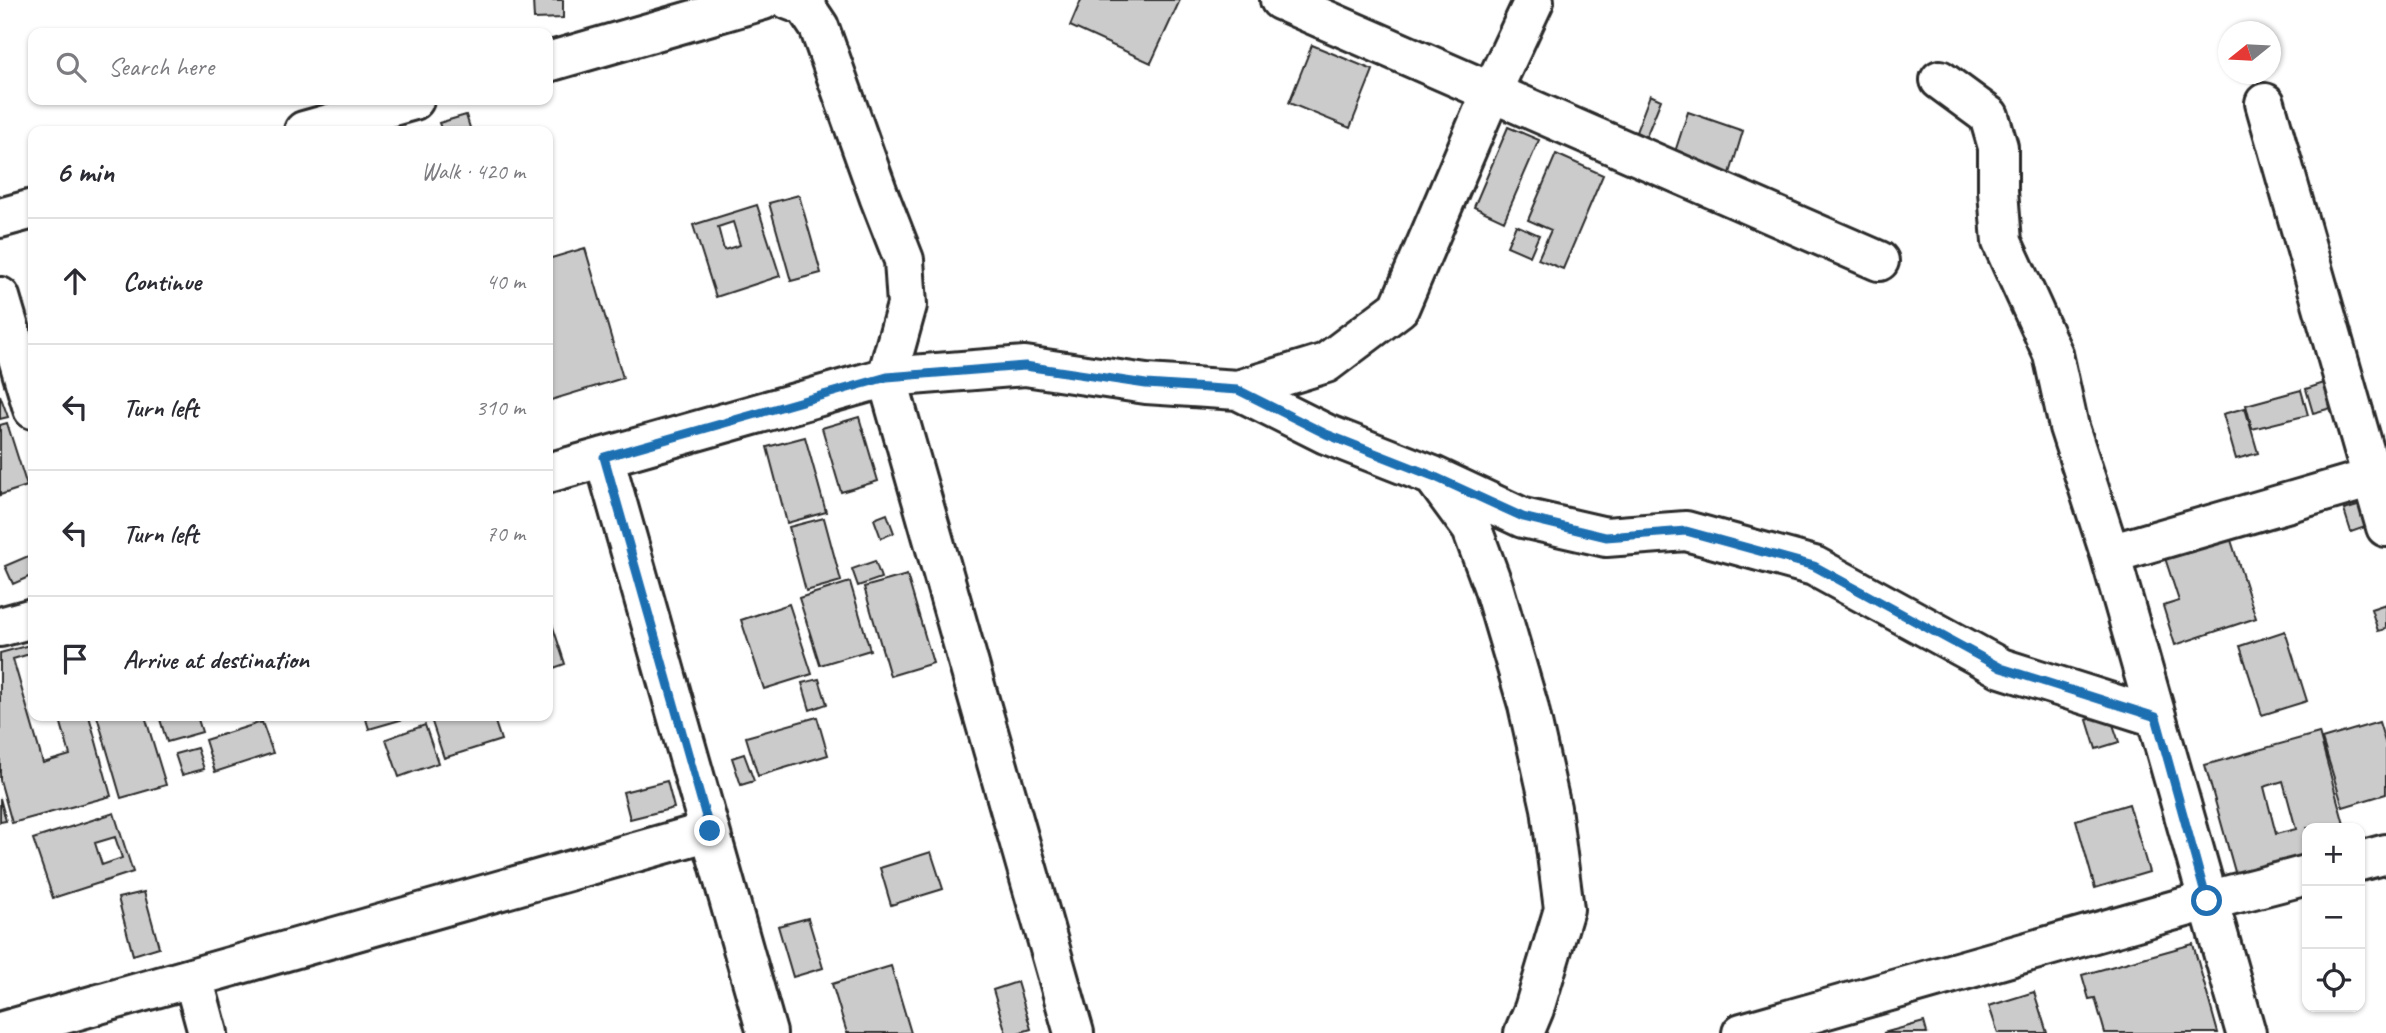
<!DOCTYPE html>
<html lang="en">
<head>
<meta charset="utf-8">
<style>
	:root { --surface:#fff; --page:#f2f2f3; --text:#2b2b33; --muted:#7c7c81; --line:#e1e1e2 }
	body { margin:0; font-family:Caveat,sans-serif; background:var(--page); color:var(--text) }
	.controls { position:absolute; right:21px; bottom:21px; display:grid; overflow:hidden; border-radius:14px; box-shadow:0 2px 5px #0004 }
	.controls button { width:63px; height:63px; display:grid; place-items:center; padding:0; border:0; border-bottom:2px solid var(--line); background:var(--surface); color:var(--text); font:35px sans-serif }
	.compass { position:absolute; left:2218px; top:21px; width:63px; height:63px; border-radius:50%; background:var(--surface); box-shadow:0 2px 5px #0004; rotate:252deg }
	.stop { position:absolute; width:21px; height:21px; margin:-16px; border:5px solid #1f6fb2; border-radius:50%; background:#fff }
	.stop.end { background:#1f6fb2; border-color:#fff; box-shadow:0 2px 7px #0008 }
	.list { margin:0; padding:0; list-style:none }
	h2 { display:flex; justify-content:space-between; align-items:center; height:91px; margin:0; padding:0 28px; font-size:30px }
	h2 small { font-size:23px; font-weight:400; color:var(--muted) }
	.list li { display:grid; grid-template-columns:46px 1fr auto; gap:21px; align-items:center; box-sizing:border-box; height:126px; padding:0 28px; border-top:2px solid var(--line) }
	.list b { display:block; font-size:26px; white-space:nowrap }
	.list em { font-size:23px; font-style:normal; color:var(--muted) }
	.icon { flex:none; width:38px; height:38px; fill:none; stroke:currentColor; stroke-width:2; stroke-linecap:round; stroke-linejoin:round }
	.map { position:relative; flex:none; width:2386px; height:1033px; overflow:hidden }
	.search { position:absolute; background:var(--surface); box-shadow:0 2px 5px #0004; left:28px; top:28px; width:525px; height:77px; display:flex; align-items:center; gap:18px; box-sizing:border-box; padding:0 24px; border-radius:14px; color:var(--muted); font-size:26px }
	.panel { position:absolute; background:var(--surface); box-shadow:0 2px 5px #0004; left:28px; top:126px; width:525px; height:595px; border-radius:14px }
	.map>svg:first-child { display:block }
	.building { fill:#cbcbcb; stroke:#2b2b2b; stroke-width:2; fill-rule:evenodd }
	.lines { fill:none; stroke-linecap:round; stroke-linejoin:round }
	.minor-casing { stroke:#2b2b2b; stroke-width:44 }
	.minor { stroke:#fff; stroke-width:38 }
	.route { stroke:#1f6fb2; stroke-width:9 }
</style>
</head>
<body>
<div class="map">
<svg width="2386" height="1033" viewBox="0 0 2386 1033">
	<rect width="100%" height="100%" fill="#fff"/>
	<filter id="ink" filterUnits="userSpaceOnUse"><feTurbulence type="fractalNoise" baseFrequency=".0143" numOctaves="2"/><feDisplacementMap in="SourceGraphic" scale="14" xChannelSelector="R" yChannelSelector="G"/><feConvolveMatrix kernelMatrix="1 2 1 2 8 2 1 2 1" color-interpolation-filters="sRGB"/></filter>
	<g filter="url(#ink)">
		<!-- building -->
		<path class="building" d="M533,0H563V18L534,19Z
			M1081,0H1180L1151,63L1070,26Z
			M1312,45L1373,70L1350,128L1289,103Z
			M1650,95L1661,100L1646,137L1636,132Z
			M1688,112L1743,131L1728,180L1672,161Z
			M466,115L471,131H442L439,123Z
			M1508,127L1539,140L1504,221L1474,207Z
			M1556,154L1603,175L1563,269L1538,259L1551,230L1528,220Z
			M799,195L821,273L791,281L769,203Z
			M757,205L780,276L716,297L693,225ZM733,222L740,245L724,250L718,227Z
			M1516,225L1539,235L1530,256L1507,246Z
			M585,248L623,378L548,401V259Z
			M2324,383L2331,408L2313,413L2306,389Z
			M2301,390L2308,415L2252,429L2246,405Z
			M0,395L8,417L0,419Z
			M2245,408L2258,453L2236,459L2223,414Z
			M859,417L878,481L841,492L822,428Z
			M7,423L27,486L0,495V425Z
			M805,437L826,512L787,523L767,447Z
			M2361,505L2368,526L2351,532L2344,510Z
			M887,514L894,533L881,538L874,519Z
			M824,518L841,581L806,591L789,527Z
			M2230,537L2256,618L2175,645L2163,606L2179,601L2165,558Z
			M33,554V575L13,584L5,566Z
			M875,561L881,578L858,586L852,569Z
			M907,575L933,663L890,676L864,587Z
			M850,582L870,650L820,665L799,598Z
			M789,604L812,674L764,689L741,620Z
			M2386,604V629L2378,631L2371,609Z
			M552,624L565,664L548,670V626Z
			M2285,631L2307,701L2262,715L2240,646Z
			M33,644V653L13,659L43,763L70,755L59,716H89L111,796L12,823L0,780V653Z
			M819,679L827,704L810,710L802,683Z
			M2109,713L2119,742L2096,749L2087,720Z
			M97,716H145L166,785L121,798Z
			M159,716H197L202,732L167,742Z
			M365,716H414L369,729Z
			M430,716H493L501,740L444,758Z
			M817,717L828,755L758,776L746,737Z
			M262,722L273,753L215,772L205,740Z
			M2379,722L2386,745V794L2343,807L2322,739Z
			M425,725L438,763L399,777L386,739Z
			M2319,733L2345,828H2307V859L2237,879L2205,765ZM2283,781L2296,829L2276,834L2264,787Z
			M197,748L204,769L182,775L175,754Z
			M744,754L754,781L741,785L732,758Z
			M667,781L674,808L630,819L623,792Z
			M0,798L6,821L0,822Z
			M2129,804L2149,872L2095,888L2076,820Z
			M114,813L133,872L53,898L33,839ZM115,837L122,858L102,865L95,843Z
			M931,852L943,889L891,905L880,868Z
			M144,892L159,947L133,955L118,898Z
			M808,918L823,968L793,977L778,926Z
			M2193,944L2218,1033H2105L2095,998L2089,999L2082,975Z
			M891,966L911,1033H847L832,984Z
			M1017,982L1031,1029L1018,1033H1006L993,990Z
			M2034,992L2047,1033H1998L1989,1006Z
			M1924,1022L1927,1033H1883Z"/>
		<g class="lines">
			<!-- minor casing -->
			<g class="minor-casing">
				<path id="minor" d="M789,0L805,6L819,27L879,196L904,260L907,305L887,377L1074,1033
					M1280,0L1879,261
					M548,62L763,0
					M1940,80L1989,116L1998,147V191L2002,242L2053,354L2069,427L2110,554L2246,1033
					M2265,103L2386,527
					M304,131L414,100
					M0,218L33,209
					M0,297L33,409
					M1238,390L1326,434L1433,476L1472,529L1493,586L1528,705L1551,808L1564,909L1534,1009L1524,1033
					M604,457L767,1033
					M548,473L887,377L1025,366L1146,384L1238,390L1326,363L1399,308L1491,93L1534,1
					M1435,477L1523,518L1606,537L1686,531L1814,566L2001,668L2156,717
					M2110,554L2386,474
					M0,627L33,618
					M2360,861L2386,854
					M193,978L208,1033
					M0,1032L710,831
					M1742,1033L2207,901L2307,875"/>
			</g>
			<!-- minor -->
			<use href="#minor" class="minor"/>
		</g>
	</g>
	<g class="lines" filter="url(#ink)">
		<!-- route -->
		<path class="route" d="M710,831L604,457L887,377L1025,366L1146,384L1238,390L1326,434L1433,476L1523,517L1606,537L1686,531L1814,566L2001,668L2156,717L2207,901"/>
	</g>
</svg>
<div class="controls">
<button>+</button>
<button>−</button>
<button><svg class="icon" aria-label="locate" viewBox="0 0 24 24"><circle cx="12" cy="12" r="6"/><path d="M12 2v4M12 18v4M2 12h4M18 12h4"/></svg></button>
</div>
<svg class="compass" viewBox="-18 -18 36 36"><path d="M0-13l5 13h-10z" fill="#e53935"/><path d="M0 13l5-13h-10z" fill="#7c7c81"/></svg>
<div class="stop" style="left:2207px;top:901px"></div>
<div class="stop end" style="left:710px;top:831px"></div>
<div class="search"><svg class="icon" aria-label="search" viewBox="0 0 24 24"><circle cx="10" cy="10" r="6"/><path d="M15 15l6 6"/></svg>Search here</div>
<section class="panel">
<h2>6 min<small>Walk · 420 m</small></h2>
<ul class="list">
<li><svg class="icon" aria-label="ahead" viewBox="0 0 24 24"><path d="M12 20V5M6 11l6-6 6 6"/></svg><div><b>Continue</b></div><em>40 m</em></li>
<li><svg class="icon" aria-label="left" viewBox="0 0 24 24"><path d="M17 20v-9H6M10 6l-5 5 5 5"/></svg><div><b>Turn left</b></div><em>310 m</em></li>
<li><svg class="icon" aria-label="left" viewBox="0 0 24 24"><path d="M17 20v-9H6M10 6l-5 5 5 5"/></svg><div><b>Turn left</b></div><em>70 m</em></li>
<li><svg class="icon" aria-label="arrive" viewBox="0 0 24 24"><path d="M6 21V4h12l-3 4 3 4H6"/></svg><div><b>Arrive at destination</b></div></li>
</ul>
</section>
</div>
</body>
</html>
